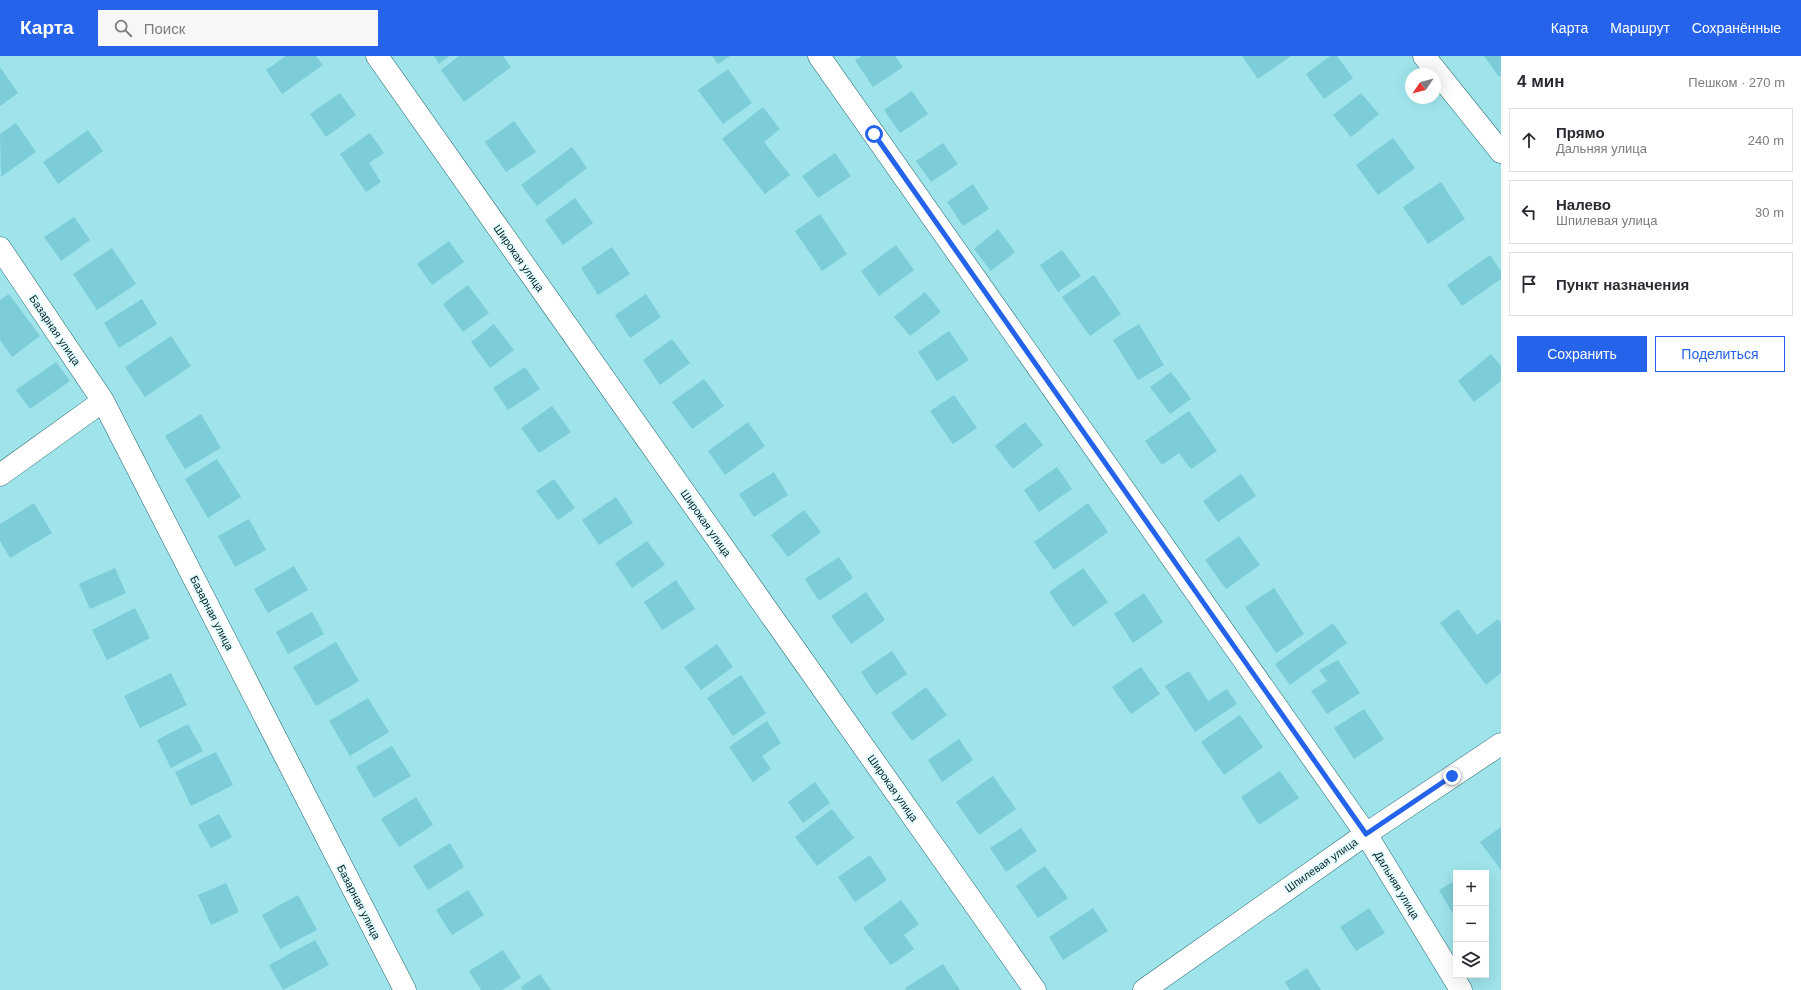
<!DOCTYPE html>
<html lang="ru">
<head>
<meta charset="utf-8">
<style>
	:root { --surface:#fff; --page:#f7f7f7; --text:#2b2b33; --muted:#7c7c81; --line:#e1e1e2; --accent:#2563eb }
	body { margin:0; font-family:Helvetica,sans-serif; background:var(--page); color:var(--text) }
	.controls { position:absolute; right:12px; bottom:12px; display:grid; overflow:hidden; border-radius:0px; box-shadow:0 4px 16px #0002 }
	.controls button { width:36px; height:36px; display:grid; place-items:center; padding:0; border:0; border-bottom:1px solid var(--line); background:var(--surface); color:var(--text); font:20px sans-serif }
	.compass { position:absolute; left:1405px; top:12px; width:36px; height:36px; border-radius:50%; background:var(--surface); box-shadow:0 4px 16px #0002; rotate:235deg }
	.stop { position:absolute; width:12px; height:12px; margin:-9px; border:3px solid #2563eb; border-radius:50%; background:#fff }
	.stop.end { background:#2563eb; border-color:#fff; box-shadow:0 1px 4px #0008 }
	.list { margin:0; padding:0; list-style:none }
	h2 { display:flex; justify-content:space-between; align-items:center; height:52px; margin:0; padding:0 16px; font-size:17px }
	h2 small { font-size:13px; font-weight:400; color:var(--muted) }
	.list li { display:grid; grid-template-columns:26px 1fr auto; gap:12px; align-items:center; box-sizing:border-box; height:64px; margin:0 8px 8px; padding:0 8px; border:1px solid var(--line); border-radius:0px }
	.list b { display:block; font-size:15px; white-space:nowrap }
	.list p { margin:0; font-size:13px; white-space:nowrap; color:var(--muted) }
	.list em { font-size:13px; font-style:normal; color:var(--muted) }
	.actions { display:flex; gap:8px; padding:12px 16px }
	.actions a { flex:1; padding:9px 0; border:1px solid var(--accent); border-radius:0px; text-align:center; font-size:14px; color:var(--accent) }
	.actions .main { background:var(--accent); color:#fff }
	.icon { flex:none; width:22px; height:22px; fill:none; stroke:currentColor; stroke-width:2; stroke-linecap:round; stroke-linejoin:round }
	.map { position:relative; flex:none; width:1501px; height:934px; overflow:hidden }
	header { display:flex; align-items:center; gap:24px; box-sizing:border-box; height:56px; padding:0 20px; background:var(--accent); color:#fff }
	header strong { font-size:19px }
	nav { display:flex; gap:22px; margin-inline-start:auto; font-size:14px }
	.search { width:280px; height:36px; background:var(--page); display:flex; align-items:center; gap:10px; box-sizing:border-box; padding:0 14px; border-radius:0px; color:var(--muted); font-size:15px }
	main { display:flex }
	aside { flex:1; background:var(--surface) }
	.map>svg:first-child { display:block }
	.building { fill:#7ccdd7 }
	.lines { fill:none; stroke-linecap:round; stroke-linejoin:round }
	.minor-casing { stroke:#20666e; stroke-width:23 }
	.tertiary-casing { stroke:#20666e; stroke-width:23 }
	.minor { stroke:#fff; stroke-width:22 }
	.tertiary { stroke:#fff; stroke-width:22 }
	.route { stroke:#2563eb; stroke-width:5 }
	.labels { text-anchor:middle; stroke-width:3.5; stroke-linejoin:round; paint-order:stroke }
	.street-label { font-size:11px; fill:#042023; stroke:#e2fcff }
</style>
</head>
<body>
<header>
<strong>Карта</strong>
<div class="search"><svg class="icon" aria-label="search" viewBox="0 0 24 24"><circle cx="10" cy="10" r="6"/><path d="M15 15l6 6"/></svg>Поиск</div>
<nav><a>Карта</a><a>Маршрут</a><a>Сохранённые</a></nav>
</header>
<main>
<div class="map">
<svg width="1501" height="934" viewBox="0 0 1501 934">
	<rect width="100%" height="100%" fill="#9fe3eb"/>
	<!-- building -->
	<path class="building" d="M286,0H316L323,9L282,38L266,14Z
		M434,0H449L439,8Z
		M459,0H503L511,11L464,46L441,14Z
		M712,0H730L718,8Z
		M862,0H895L903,11L873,31L855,4Z
		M1242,0H1291L1258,23Z
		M1330,0H1337L1353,22L1324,43L1306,18Z
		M1484,0H1501V20L1499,21Z
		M0,11L18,37L0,50Z
		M728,13L752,47L723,68L698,34Z
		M912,35L928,58L900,77L884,54Z
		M340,37L356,59L326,81L310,58Z
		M1361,37L1379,58L1351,81L1333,59Z
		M763,51L780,73L764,86L790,119L765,138L722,83Z
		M514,65L536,96L506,116L485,86Z
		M16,67L36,96L1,121L0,78Z
		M88,74L103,95L58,128L43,106Z
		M370,77L384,97L369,107L381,126L366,136L340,98Z
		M1393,82L1415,112L1378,139L1356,109Z
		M943,87L958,108L931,126L916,105Z
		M572,91L587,112L537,150L521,129Z
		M835,97L851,120L818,142L802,120Z
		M1441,126L1465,163L1428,188L1403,151Z
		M973,128L989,153L963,170L947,146Z
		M575,142L593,167L563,189L545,164Z
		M820,158L847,198L822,215L795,175Z
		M74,161L90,184L61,205L44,181Z
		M998,173L1015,196L991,215L974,193Z
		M449,185L464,206L432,229L417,208Z
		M896,189L914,214L879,240L861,215Z
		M612,191L630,218L598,239L581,212Z
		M112,192L136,228L97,254L73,218Z
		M1062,194L1081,220L1058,236L1040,209Z
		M1490,199L1501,215V223L1462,250L1447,229Z
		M1094,219L1121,258L1090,280L1062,241Z
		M468,229L489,257L463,276L443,248Z
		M925,236L941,256L910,280L894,261Z
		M9,238L40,280L12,301L0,284V244Z
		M646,238L661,261L630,282L615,259Z
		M142,243L157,268L119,292L104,267Z
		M494,268L514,294L490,312L471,286Z
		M1139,268L1164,309L1138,324L1113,284Z
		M949,275L969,304L937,325L918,296Z
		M171,280L191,310L145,341L125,311Z
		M672,283L690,307L660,329L643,304Z
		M1491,298L1501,310V325L1474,346L1458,325Z
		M56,306L70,325L30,353L16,334Z
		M525,311L540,333L508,354L493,332Z
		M1171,316L1191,343L1170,358L1150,331Z
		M704,323L724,350L692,373L672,346Z
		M954,339L977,372L953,388L930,355Z
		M552,350L571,376L539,397L521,372Z
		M1189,355L1217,395L1191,413L1179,397L1162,409L1145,385Z
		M201,358L221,392L185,413L165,380Z
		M748,366L765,390L725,419L708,395Z
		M1025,366L1043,389L1013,413L995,390Z
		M217,403L241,441L208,462L185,423Z
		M1057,411L1072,433L1039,456L1024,434Z
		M774,416L788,439L754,461L739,438Z
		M1241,418L1256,440L1218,466L1203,445Z
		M554,423L575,452L558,464L536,435Z
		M616,441L633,467L599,489L582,464Z
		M34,447L52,477L10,502L0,485V468Z
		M1088,447L1108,476L1054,514L1034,486Z
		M804,454L821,476L788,501L771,479Z
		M249,463L266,494L235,511L218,480Z
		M1239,480L1260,509L1226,533L1205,504Z
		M647,485L665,509L632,532L615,507Z
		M839,501L853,522L819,545L805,523Z
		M294,510L308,534L268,557L254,533Z
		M115,512L126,537L90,553L79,528Z
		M1083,512L1108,546L1073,571L1049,536Z
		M676,524L695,553L662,574L644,546Z
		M1274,532L1304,578L1276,597L1245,551Z
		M866,536L885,564L851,588L831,560Z
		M1144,537L1163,566L1133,587L1114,558Z
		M135,552L150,582L107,604L92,574Z
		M1458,553L1477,579L1498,563L1501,567V617L1486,629L1440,567Z
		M312,556L324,578L288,598L276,576Z
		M1333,567L1347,587L1290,629L1275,608Z
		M336,586L359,625L316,650L293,611Z
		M717,588L733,611L701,634L684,611Z
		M892,595L907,618L876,639L861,616Z
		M1338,604L1360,637L1327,658L1311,635L1327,625L1319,614Z
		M1141,611L1160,638L1131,658L1112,631Z
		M1189,615L1208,645L1227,633L1237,648L1195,676L1165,630Z
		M171,617L187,649L140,672L124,640Z
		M741,619L766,657L733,680L707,642Z
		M926,631L947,659L912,685L891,657Z
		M368,642L389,676L350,700L329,665Z
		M1364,653L1384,683L1354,703L1334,672Z
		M1240,659L1263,691L1224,719L1201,686Z
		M767,665L781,687L762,700L771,713L753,726L729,691Z
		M188,668L203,695L171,712L157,684Z
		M959,683L973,704L942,726L928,704Z
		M392,690L411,720L374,742L356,711Z
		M216,696L233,729L191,750L175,716Z
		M1280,715L1299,742L1259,769L1241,741Z
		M993,720L1016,753L979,779L956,746Z
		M815,726L830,747L803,767L788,746Z
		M416,741L433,769L399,791L381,763Z
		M832,753L854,782L817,810L795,781Z
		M219,758L232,781L211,792L198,769Z
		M1501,771V814L1480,786Z
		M1021,772L1037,795L1006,816L990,792Z
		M450,787L464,811L428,834L413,810Z
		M870,799L887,824L855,846L838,821Z
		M1045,810L1068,842L1038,862L1016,830Z
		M1456,824V860L1455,861L1439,834Z
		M226,827L239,856L211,869L198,839Z
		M468,834L484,859L452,879L436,854Z
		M298,839L317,874L280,893L262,859Z
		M901,844L919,868L904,879L914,893L891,909L863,872Z
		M1093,852L1108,875L1063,904L1049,881Z
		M1369,852L1385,877L1356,895L1340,871Z
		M315,884L329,909L283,934L269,909Z
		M503,894L521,922L502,934H481L469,915Z
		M943,908L960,934H906L905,932Z
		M1307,912L1321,934H1290L1285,926Z
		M540,918L551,934H523L521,931Z"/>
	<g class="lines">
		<!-- minor casing -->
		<g class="minor-casing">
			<path id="minor" d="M377,0L1035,934
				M819,0L1366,778L1461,934
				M0,192L103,345L405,934
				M0,419L103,345
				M1144,934L1366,778L1501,688"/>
		</g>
		<!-- tertiary casing -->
		<g class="tertiary-casing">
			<path id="tertiary" d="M1424,0L1501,96"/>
		</g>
		<!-- minor -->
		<use href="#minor" class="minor"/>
		<!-- tertiary -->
		<use href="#tertiary" class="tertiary"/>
	</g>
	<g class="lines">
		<!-- route -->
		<path class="route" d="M874,78L1366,778L1452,720"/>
	</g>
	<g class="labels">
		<!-- street labels -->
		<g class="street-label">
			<text transform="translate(519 202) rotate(55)" y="4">Широкая улица</text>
			<text transform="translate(55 274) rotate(56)" y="4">Базарная улица</text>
			<text transform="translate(706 467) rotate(55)" y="4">Широкая улица</text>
			<text transform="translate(212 557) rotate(63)" y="4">Базарная улица</text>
			<text transform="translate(893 732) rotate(55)" y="4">Широкая улица</text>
			<text transform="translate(1321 809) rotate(-35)" y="4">Шпилевая улица</text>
			<text transform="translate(1397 829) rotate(59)" y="4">Дальняя улица</text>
			<text transform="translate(359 846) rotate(63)" y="4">Базарная улица</text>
		</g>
	</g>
</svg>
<div class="controls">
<button>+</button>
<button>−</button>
<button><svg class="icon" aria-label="layers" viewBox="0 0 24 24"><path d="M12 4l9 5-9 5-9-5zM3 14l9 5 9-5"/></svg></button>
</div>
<svg class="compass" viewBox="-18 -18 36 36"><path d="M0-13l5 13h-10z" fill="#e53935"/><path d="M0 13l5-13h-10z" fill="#7c7c81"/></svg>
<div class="stop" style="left:874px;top:78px"></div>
<div class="stop end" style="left:1452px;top:720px"></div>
</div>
<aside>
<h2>4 мин<small>Пешком · 270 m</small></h2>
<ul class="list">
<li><svg class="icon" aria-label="ahead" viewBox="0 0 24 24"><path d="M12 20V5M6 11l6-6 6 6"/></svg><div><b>Прямо</b><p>Дальняя улица</p></div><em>240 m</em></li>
<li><svg class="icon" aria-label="left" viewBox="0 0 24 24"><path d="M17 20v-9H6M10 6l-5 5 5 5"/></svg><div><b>Налево</b><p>Шпилевая улица</p></div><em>30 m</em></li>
<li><svg class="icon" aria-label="arrive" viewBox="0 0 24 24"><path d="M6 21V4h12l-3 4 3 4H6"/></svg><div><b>Пункт назначения</b></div></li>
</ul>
<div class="actions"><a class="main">Сохранить</a><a>Поделиться</a></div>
</aside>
</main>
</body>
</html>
